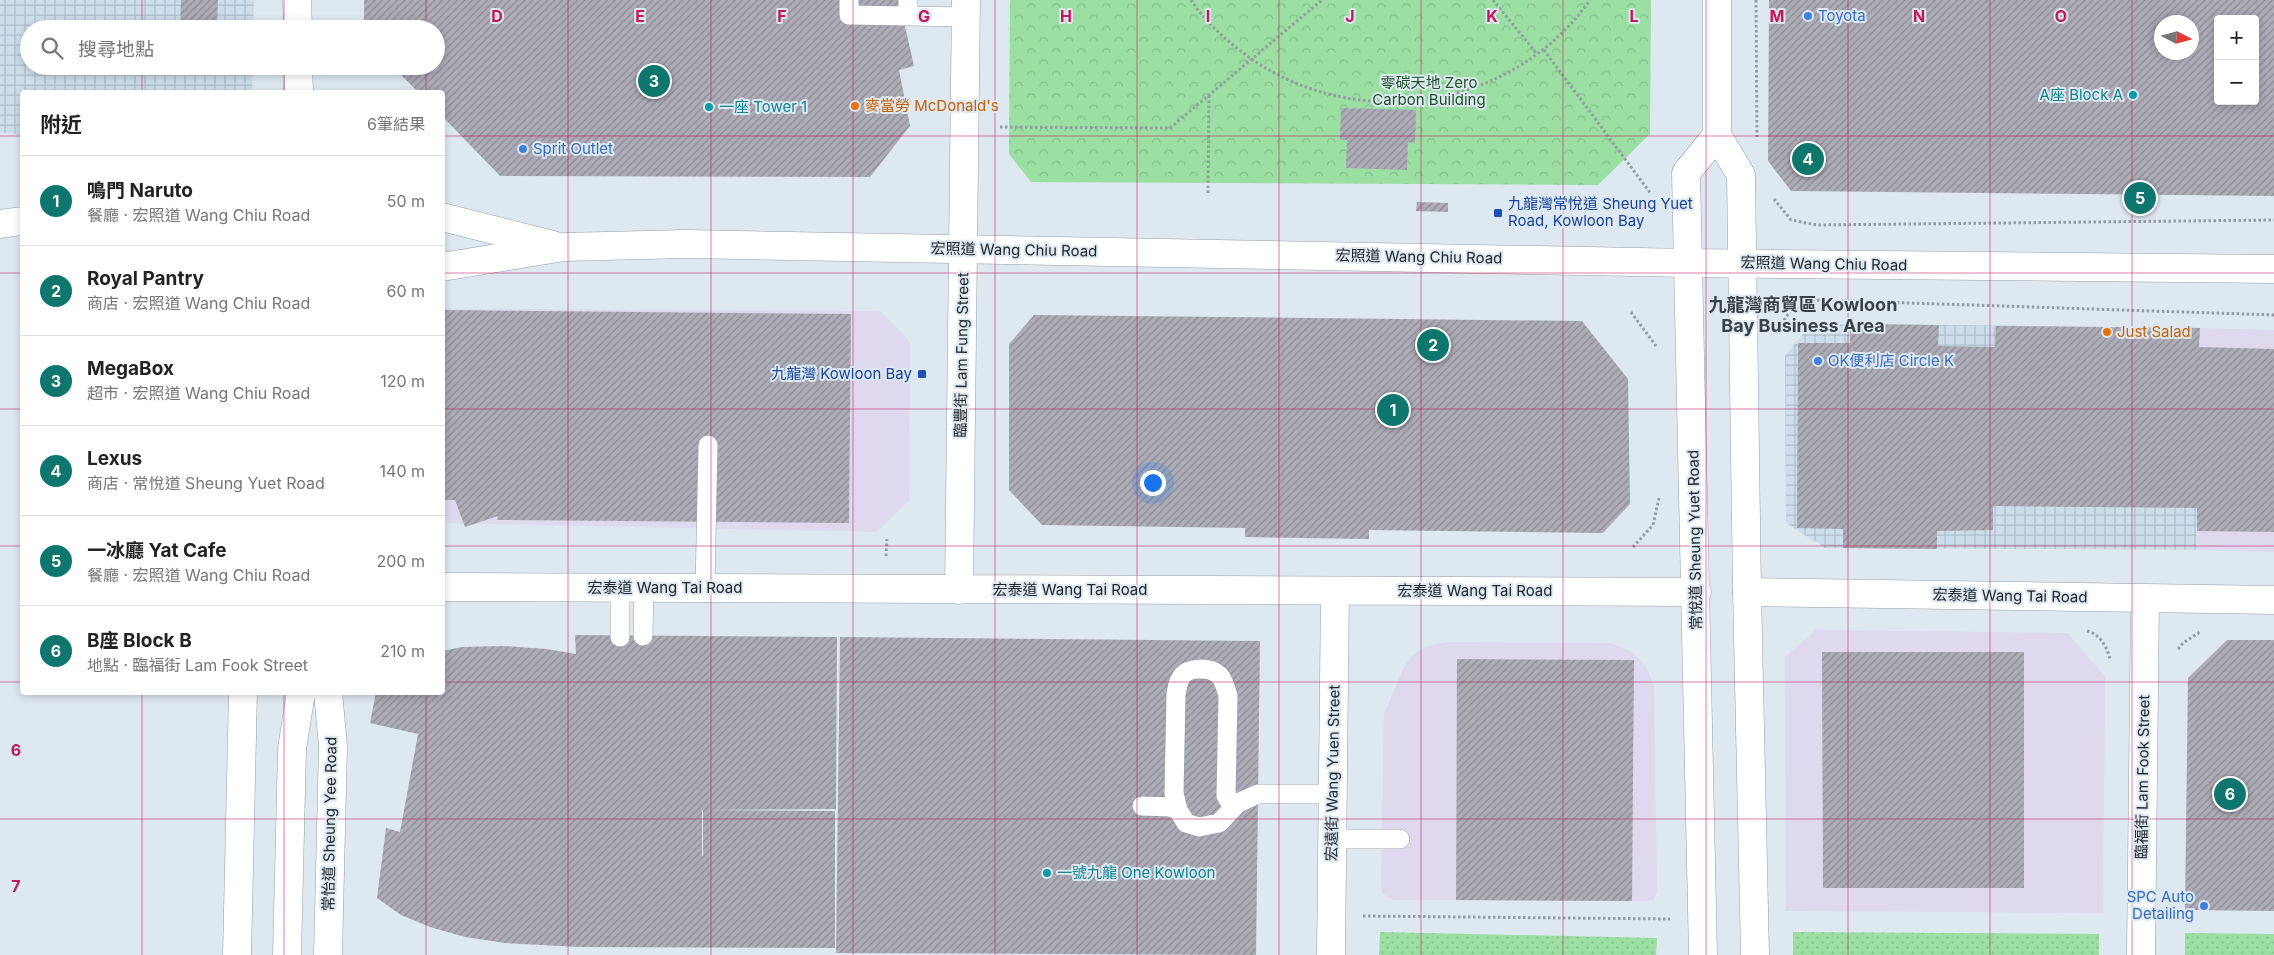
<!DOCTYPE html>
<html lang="zh-TW">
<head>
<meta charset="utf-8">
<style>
	:root { --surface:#fff; --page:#f6f6f6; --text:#222; --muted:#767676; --line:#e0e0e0; --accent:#0f766e }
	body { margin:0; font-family:Inter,"Noto Sans TC",sans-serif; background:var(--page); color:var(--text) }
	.controls { position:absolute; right:15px; top:15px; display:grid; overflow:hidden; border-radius:5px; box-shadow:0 2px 8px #0003 }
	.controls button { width:45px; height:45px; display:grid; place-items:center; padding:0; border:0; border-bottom:1px solid var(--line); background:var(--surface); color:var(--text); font:25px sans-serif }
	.compass { position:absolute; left:2154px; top:15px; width:45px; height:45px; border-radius:50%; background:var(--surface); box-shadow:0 2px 8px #0003; rotate:96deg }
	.you { position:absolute; left:1152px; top:482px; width:18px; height:18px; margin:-12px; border:4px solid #fff; border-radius:50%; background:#1a73e8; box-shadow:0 0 0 8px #1a73e833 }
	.badge { display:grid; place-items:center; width:32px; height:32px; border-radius:50%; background:var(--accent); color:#fff; font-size:16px; font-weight:700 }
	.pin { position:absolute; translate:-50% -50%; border:2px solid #fff; box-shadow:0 1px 5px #0006 }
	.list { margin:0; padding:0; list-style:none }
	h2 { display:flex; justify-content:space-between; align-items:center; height:65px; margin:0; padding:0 20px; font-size:21px }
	h2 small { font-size:16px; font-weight:400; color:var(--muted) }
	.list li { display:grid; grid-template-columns:32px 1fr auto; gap:15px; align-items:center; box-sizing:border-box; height:90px; padding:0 20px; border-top:1px solid var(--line) }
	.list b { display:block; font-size:19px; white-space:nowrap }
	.list p { margin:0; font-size:16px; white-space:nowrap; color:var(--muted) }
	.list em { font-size:16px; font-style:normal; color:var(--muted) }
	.icon { flex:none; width:28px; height:28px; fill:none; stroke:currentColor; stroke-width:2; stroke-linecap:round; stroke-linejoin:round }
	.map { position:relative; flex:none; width:2274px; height:955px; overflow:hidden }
	.search { position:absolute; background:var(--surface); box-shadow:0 2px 8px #0003; left:20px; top:20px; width:425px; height:55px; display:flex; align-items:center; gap:12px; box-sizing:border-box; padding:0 18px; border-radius:28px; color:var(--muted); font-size:19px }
	.panel { position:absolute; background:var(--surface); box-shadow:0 2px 8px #0003; left:20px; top:90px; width:425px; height:605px; border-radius:5px }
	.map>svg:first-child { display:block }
	.commercial { fill:#ded9ef }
	.industrial { fill:url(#industrial-grid) }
	.park { fill:url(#park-crowns) }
	.garden { fill:url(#garden-dots) }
	.building { fill:url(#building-hatch); fill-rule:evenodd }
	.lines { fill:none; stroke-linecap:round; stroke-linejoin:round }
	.service-casing { stroke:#949ea6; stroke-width:20 }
	.minor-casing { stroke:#949ea6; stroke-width:29 }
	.tertiary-casing { stroke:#949ea6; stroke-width:29 }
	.secondary-casing { stroke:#949ea6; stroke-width:29 }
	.path { stroke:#949ca3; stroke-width:3; stroke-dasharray:2.5 2.5; stroke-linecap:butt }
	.service { stroke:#fff; stroke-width:19 }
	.minor { stroke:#fff; stroke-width:28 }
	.tertiary { stroke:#fff; stroke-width:28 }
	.secondary { stroke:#fff; stroke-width:28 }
	.grid { fill:none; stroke:#c2185b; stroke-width:1; stroke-opacity:0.55 }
	.shop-dot { fill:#3f7fe0; stroke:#dee8f1; stroke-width:2 }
	.culture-dot { fill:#0f9aa8; stroke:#dee8f1; stroke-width:2 }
	.food-dot { fill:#e8710a; stroke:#dee8f1; stroke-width:2 }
	.transit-dot { fill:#1a4fb4; stroke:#dee8f1; stroke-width:2 }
	.labels { text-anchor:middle; stroke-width:4; stroke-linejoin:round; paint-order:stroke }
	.shop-label { font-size:15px; fill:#366cbe; stroke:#dee8f1; text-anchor:start }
	.park-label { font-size:15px; fill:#1e5328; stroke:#dee8f1 }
	.culture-label { font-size:15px; fill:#0d838f; stroke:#dee8f1; text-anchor:start }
	.food-label { font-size:15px; fill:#c56008; stroke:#dee8f1; text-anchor:start }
	.transit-label { font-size:15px; fill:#164399; stroke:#dee8f1; text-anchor:start }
	.street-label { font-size:15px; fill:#212629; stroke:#dee8f1 }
	.quarter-label { font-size:18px; font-weight:bold; fill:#394249; stroke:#dee8f1 }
	.grid-label { font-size:16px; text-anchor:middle; font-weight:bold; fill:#c2185b; stroke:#dee8f1; stroke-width:4; stroke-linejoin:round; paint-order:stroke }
</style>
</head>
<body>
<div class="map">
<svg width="2274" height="955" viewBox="0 0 2274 955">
	<defs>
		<pattern id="industrial-grid" width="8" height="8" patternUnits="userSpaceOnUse" patternTransform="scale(1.25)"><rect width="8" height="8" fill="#ccdeeb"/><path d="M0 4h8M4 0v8" fill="none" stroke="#afbeca"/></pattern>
		<pattern id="park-crowns" width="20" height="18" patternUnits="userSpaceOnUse" patternTransform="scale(1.25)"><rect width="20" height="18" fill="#9bdfa3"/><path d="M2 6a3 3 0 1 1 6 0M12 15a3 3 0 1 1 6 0" fill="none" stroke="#85bf8c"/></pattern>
		<pattern id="garden-dots" width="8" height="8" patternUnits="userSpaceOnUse" patternTransform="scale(1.25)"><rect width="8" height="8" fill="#9bdfa3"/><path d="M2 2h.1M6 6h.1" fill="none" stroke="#85bf8c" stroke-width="1.8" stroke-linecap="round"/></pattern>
		<pattern id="building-hatch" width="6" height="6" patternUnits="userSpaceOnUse" patternTransform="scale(1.25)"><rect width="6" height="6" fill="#adacb7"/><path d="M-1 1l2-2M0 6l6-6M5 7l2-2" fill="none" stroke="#8c8c95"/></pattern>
	</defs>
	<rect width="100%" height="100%" fill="#dee8f1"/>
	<!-- commercial -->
	<path class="commercial" d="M443,309L880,311L910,342L909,500L877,532L443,523Z
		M2200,328L2274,330V552L2196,550Z
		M1816,630L2067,633L2105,676L2103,913L1786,911L1785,657Z
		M1450,642L1611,643L1631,651L1645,665L1654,685L1657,893L1654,899L1648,901L1393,900L1383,894L1381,889L1384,714L1404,667L1412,656L1423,648L1436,644Z"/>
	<!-- industrial -->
	<path class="industrial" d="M0,0H254L253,29H29V66H253L252,92H22V136L12,133H0Z
		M1850,324L2200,328L2196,550L1825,548L1786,523L1785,356L1810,325Z"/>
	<!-- park -->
	<path class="park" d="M1010,0H1651L1650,134L1598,185L1031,182L1009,154Z"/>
	<!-- garden -->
	<path class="garden" d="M1380,932L1657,938L1656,955H1379Z
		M1793,932L2099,934V955H1793Z
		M2185,933L2274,934V955H2185Z"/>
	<!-- building -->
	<path class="building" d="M181,0H218L217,29H180Z
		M364,0H899L914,66L899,70L910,126L870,177L500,176L442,116V92H418L392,66H436V29H364Z
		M1769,0H2274V196L1791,191L1768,161ZM2218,19H2255V101H2218ZM2162,22H2192V52H2162Z
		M1341,108L1416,110L1415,143L1408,142L1407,170L1346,168L1347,140H1340Z
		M1417,202L1448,203V212L1416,211Z
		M442,310L851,314L849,523L497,520L498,516L465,527L455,500H442Z
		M1034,315L1582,321L1628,379L1630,504L1603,533L1369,530V539L1245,537V528L1042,525L1009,490V344Z
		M1850,324L1939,325L1938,346L1995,347L1996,326L2200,328L2199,347L2274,349V532L2197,531V508L1993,506V530L1937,531V549L1843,548V529L1797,528L1798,343H1850Z
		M575,635L837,637L836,809L705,810L835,811V948L579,947L505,943L465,937L430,927L401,915L377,898L386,828L400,832L418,734L370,723L376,692H442V651L462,647L503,646L547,649L576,654ZM702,810H703V856H702Z
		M840,637L1260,641L1256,955L836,953Z
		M2227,640H2274V911L2185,910L2188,678Z
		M1822,652H2024V888H1823Z
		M1457,659L1634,660L1632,901L1456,900Z"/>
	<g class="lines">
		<!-- service casing -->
		<g class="service-casing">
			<path id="service" d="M849,0V15L908,16
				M908,0V16L966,17
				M705,588L708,445
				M643,636L644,588
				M620,637V588
				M1237,804H1231L1226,796L1228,696C1226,689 1224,680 1219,675C1210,667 1189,667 1182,676C1178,681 1177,688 1176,695L1174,793L1178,810L1186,823L1199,827L1219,823L1238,803L1258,794H1332
				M1142,806L1170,807L1178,810
				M1332,839H1400"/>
		</g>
		<!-- minor casing -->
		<g class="minor-casing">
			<path id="minor" d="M442,587L1697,592
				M959,590L963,249
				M1747,592L2274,600
				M1331,955L1335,591
				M2141,955L2145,599"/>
		</g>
		<!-- tertiary casing -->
		<g class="tertiary-casing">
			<path id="tertiary" d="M963,249L966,0"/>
		</g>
		<!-- secondary casing -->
		<g class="secondary-casing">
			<path id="secondary" d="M297,0L298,29
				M1717,0V135L1741,175L1747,592L1755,955
				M298,66L299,92
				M442,217L553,245
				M0,224L22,221
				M442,267L564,247L686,244L1689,263L2274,269
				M237,955L243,692
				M287,955L292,749L301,692
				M328,955L333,746L328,692
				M1703,955L1686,173L1717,135"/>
		</g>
		<!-- path -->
		<path class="path" d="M1191,0C1206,23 1228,42 1250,58C1359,134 1513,109 1590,0
			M1493,0L1537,54
			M1756,0L1757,137
			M1544,50L1651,194
			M1000,127L1170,128L1322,0
			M1208,193L1209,96
			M1774,199L1791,220L1817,225L2274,220
			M1631,312L1656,346
			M1776,333L1790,311L1819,300L2274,315
			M1633,547L1653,525L1659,498
			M886,556L887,539
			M2087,631C2100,634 2107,647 2110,659
			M2178,649L2183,643L2200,632
			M1363,916L1670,919"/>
		<!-- service -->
		<use href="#service" class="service"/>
		<!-- minor -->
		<use href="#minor" class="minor"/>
		<!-- tertiary -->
		<use href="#tertiary" class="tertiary"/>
		<!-- secondary -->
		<use href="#secondary" class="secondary"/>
	</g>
	<!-- grid -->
	<path class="grid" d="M142,0V29M284,0V29M426,0V29M568,0V955M711,0V955M853,0V955M995,0V955M1137,0V955M1279,0V955M1421,0V955M1563,0V955M1706,0V955M1848,0V955M1990,0V955M2132,0V955M142,66V92M284,66V92M426,66V92M0,136H22M442,136H2274M0,273H22M442,273H2274M0,409H22M442,409H2274M0,546H22M442,546H2274M0,682H22M442,682H2274M142,692V955M284,692V955M426,692V955M0,819H2274"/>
	<!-- markers -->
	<g class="shop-dot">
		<circle cx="1808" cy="16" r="5"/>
		<circle cx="523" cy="149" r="5"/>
		<circle cx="1818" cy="361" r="5"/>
		<circle cx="2204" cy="906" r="5"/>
	</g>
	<g class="culture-dot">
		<circle cx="2133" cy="95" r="5"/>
		<circle cx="709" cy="107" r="5"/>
		<circle cx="1047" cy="873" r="5"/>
	</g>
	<g class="food-dot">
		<circle cx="855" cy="106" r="5"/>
		<circle cx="2107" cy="332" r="5"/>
	</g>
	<g class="transit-dot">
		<rect x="1493" y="208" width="10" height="10" rx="2.5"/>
		<rect x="917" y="369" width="10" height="10" rx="2.5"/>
	</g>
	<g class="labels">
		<!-- shop labels -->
		<g class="shop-label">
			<text x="1818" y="21">Toyota</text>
			<text x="533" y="154">Sprit Outlet</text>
			<text x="1828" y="366">OK便利店 Circle K</text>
			<text x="2194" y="902" text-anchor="end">SPC Auto<tspan x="2194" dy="17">Detailing</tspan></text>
		</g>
		<!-- park labels -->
		<g class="park-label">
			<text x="1429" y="88">零碳天地 Zero<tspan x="1429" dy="17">Carbon Building</tspan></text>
		</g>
		<!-- culture labels -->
		<g class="culture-label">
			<text x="2123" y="100" text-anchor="end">A座 Block A</text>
			<text x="719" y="112">一座 Tower 1</text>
			<text x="1057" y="878">一號九龍 One Kowloon</text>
		</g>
		<!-- food labels -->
		<g class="food-label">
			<text x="865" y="111">麥當勞 McDonald's</text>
			<text x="2117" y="337">Just Salad</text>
		</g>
		<!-- transit labels -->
		<g class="transit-label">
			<text x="1508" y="209">九龍灣常悅道 Sheung Yuet<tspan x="1508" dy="17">Road, Kowloon Bay</tspan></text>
			<text x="912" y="379" text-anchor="end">九龍灣 Kowloon Bay</text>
		</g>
		<!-- street labels -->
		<g class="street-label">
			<text transform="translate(1014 250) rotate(1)" y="5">宏照道 Wang Chiu Road</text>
			<text transform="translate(1419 257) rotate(1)" y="5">宏照道 Wang Chiu Road</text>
			<text transform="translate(1824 264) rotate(1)" y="5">宏照道 Wang Chiu Road</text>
			<text transform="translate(962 355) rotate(-89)" y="5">臨豐街 Lam Fung Street</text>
			<text transform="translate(1695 540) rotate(-91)" y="5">常悅道 Sheung Yuet Road</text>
			<text x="665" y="593">宏泰道 Wang Tai Road</text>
			<text x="1070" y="595">宏泰道 Wang Tai Road</text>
			<text x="1475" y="596">宏泰道 Wang Tai Road</text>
			<text transform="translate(2010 596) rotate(1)" y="5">宏泰道 Wang Tai Road</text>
			<text transform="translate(1333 773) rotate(-89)" y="5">宏遠街 Wang Yuen Street</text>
			<text transform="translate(2143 777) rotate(-89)" y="5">臨福街 Lam Fook Street</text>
			<text transform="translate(330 824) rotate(-89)" y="5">常怡道 Sheung Yee Road</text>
		</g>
		<!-- quarter labels -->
		<g class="quarter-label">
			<text x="1803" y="311">九龍灣商貿區 Kowloon<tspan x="1803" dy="21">Bay Business Area</tspan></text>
		</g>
	</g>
	<g class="grid-label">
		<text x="497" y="22">D</text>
		<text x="640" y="22">E</text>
		<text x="782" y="22">F</text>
		<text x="924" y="22">G</text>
		<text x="1066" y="22">H</text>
		<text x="1208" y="22">I</text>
		<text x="1350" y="22">J</text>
		<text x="1492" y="22">K</text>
		<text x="1634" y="22">L</text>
		<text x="1777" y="22">M</text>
		<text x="1919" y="22">N</text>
		<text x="2061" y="22">O</text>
		<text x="16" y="756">6</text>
		<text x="16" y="892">7</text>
	</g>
</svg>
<div class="controls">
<button>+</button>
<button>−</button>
</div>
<svg class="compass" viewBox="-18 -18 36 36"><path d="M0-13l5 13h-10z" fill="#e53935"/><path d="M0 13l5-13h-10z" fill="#767676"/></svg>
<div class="you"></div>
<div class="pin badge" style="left:1393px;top:410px">1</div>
<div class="pin badge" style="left:1433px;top:345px">2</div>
<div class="pin badge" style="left:654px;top:81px">3</div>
<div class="pin badge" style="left:1808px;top:159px">4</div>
<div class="pin badge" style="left:2140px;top:198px">5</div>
<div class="pin badge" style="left:2230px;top:794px">6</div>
<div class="search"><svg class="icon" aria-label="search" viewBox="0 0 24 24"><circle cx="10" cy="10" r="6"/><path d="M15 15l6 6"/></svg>搜尋地點</div>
<section class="panel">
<h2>附近<small>6筆結果</small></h2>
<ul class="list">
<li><span class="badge">1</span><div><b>鳴門 Naruto</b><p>餐廳 · 宏照道 Wang Chiu Road</p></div><em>50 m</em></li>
<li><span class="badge">2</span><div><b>Royal Pantry</b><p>商店 · 宏照道 Wang Chiu Road</p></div><em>60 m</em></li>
<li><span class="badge">3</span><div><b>MegaBox</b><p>超市 · 宏照道 Wang Chiu Road</p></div><em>120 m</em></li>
<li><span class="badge">4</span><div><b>Lexus</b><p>商店 · 常悅道 Sheung Yuet Road</p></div><em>140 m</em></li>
<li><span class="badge">5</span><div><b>一冰廳 Yat Cafe</b><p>餐廳 · 宏照道 Wang Chiu Road</p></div><em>200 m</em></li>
<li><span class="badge">6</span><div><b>B座 Block B</b><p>地點 · 臨福街 Lam Fook Street</p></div><em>210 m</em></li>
</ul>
</section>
</div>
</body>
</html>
